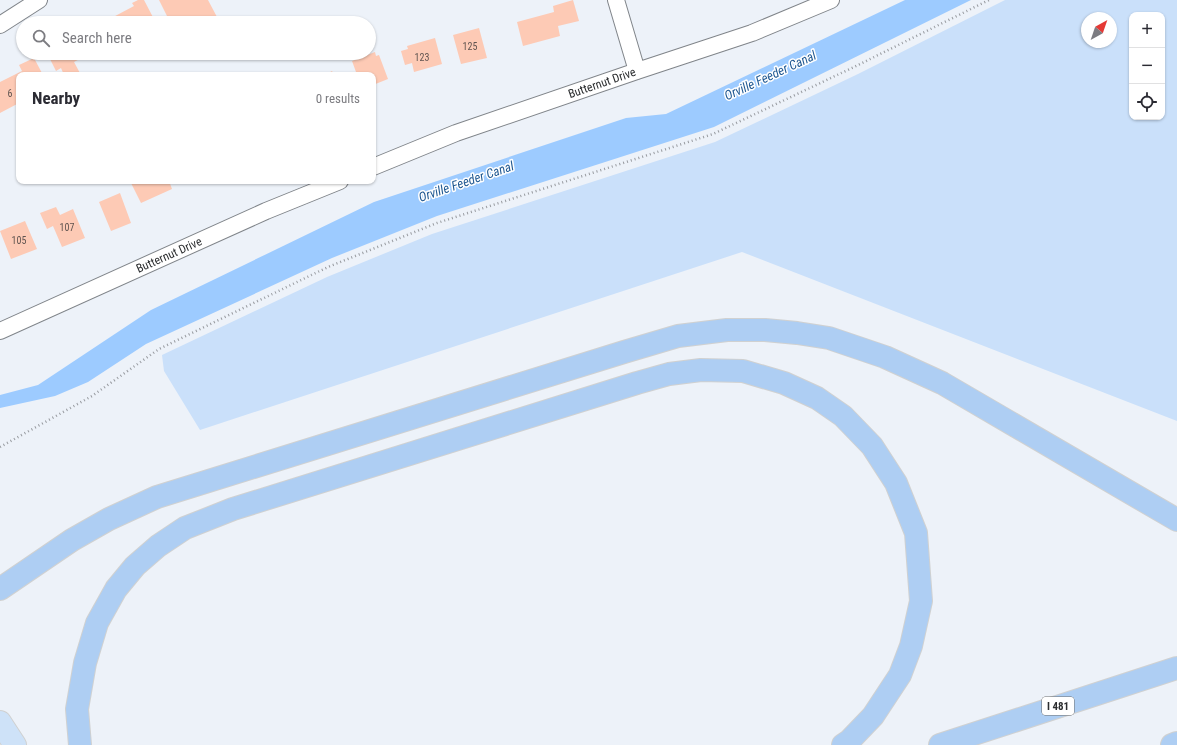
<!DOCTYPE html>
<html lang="en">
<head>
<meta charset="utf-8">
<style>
	:root { --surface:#fff; --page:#f2f2f3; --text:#2b2b33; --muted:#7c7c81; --line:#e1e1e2 }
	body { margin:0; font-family:"Roboto Condensed",sans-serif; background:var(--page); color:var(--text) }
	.controls { position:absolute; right:12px; top:12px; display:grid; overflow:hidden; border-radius:8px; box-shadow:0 1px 3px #0004 }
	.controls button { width:36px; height:36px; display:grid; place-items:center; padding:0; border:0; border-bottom:1px solid var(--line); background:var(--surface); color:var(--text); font:20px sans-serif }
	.compass { position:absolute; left:1081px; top:12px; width:36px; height:36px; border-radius:50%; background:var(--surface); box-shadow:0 1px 3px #0004; rotate:40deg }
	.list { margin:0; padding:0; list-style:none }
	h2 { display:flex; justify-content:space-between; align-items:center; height:52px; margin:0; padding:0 16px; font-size:17px }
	h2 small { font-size:13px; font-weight:400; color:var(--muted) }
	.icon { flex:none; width:22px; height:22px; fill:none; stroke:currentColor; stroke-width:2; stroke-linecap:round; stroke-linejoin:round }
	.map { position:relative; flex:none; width:1177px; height:745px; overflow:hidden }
	.search { position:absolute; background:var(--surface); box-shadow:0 1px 3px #0004; left:16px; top:16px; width:360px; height:44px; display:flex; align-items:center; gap:10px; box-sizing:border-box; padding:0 14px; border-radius:22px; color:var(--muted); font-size:15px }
	.panel { position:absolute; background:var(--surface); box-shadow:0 1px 3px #0004; left:16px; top:72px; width:360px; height:112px; border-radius:8px }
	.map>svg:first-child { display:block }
	.green { fill:#cae0fa; fill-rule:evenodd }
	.water { fill:#9dcbff }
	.building { fill:#fdcab5 }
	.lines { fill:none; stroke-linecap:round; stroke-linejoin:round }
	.minor-casing { stroke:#80858a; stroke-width:18 }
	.primary-casing { stroke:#d0d1d1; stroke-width:24 }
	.motorway-casing { stroke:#d0d1d1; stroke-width:24 }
	.path { stroke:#989ba0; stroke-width:2.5; stroke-dasharray:1 3; stroke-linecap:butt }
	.minor { stroke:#fff; stroke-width:16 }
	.primary { stroke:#cee2f8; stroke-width:22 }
	.motorway { stroke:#aecef3; stroke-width:22 }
	.labels { text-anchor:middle; stroke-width:3; stroke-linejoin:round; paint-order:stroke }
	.number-label { font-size:10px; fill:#605450 }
	.shield { fill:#fff; stroke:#6b6c6d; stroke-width:1 }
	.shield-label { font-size:11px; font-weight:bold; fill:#2b2d2f }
	.street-label { font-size:12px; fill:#2b2d2f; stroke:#fff }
	.water-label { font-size:13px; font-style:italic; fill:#1f5892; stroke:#fff }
</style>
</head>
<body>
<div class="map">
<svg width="1177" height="745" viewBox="0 0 1177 745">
	<rect width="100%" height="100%" fill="#edf2f9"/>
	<!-- green -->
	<path class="green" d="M1005,0H1177V421L742,252L200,430L164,371L162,355L327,277L432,234L715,142L858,74ZM1132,15H1162V117H1132ZM1087,18H1111V42H1087Z"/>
	<!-- water -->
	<path class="water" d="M905,0H971L714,127L437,216L332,258L146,344L88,382L55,396L0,408V395L38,385L151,310L374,202L626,118L666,114Z"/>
	<!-- building -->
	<path class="building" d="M138,0H144L156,23H102L134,6L132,3Z
		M159,0H208L217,17L204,23H203L201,20L194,23H187L183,16L170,22Z
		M573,0L579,21L558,26L560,36L523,46L517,22L554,12L553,6Z
		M479,28L487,58L461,64L453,35Z
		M435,38L442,64L414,72L412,63L405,65L401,51L408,49L407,46Z
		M375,52L376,56L379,55L388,79L373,85V75H350L356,72L352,61Z
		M47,53H91L74,62L81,75H64L61,68L56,71Z
		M34,58L43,75H19V103L0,113V82L22,71L19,65Z
		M332,71L334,75H325Z
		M130,181H169L172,189L141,203Z
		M120,193L131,223L111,231L99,202Z
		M56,207L60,215L73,209L85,238L62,247L53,226L47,229L40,213Z
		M25,221L37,249L11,259L0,231Z"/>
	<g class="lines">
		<!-- minor casing -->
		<g class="minor-casing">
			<path id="minor" d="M616,0L637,71
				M0,25L39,0
				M373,167L456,133L637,71L752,33L831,0
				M0,331L266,211L340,181"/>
		</g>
		<!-- primary casing -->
		<g class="primary-casing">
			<path id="primary" d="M0,722L15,745"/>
		</g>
		<!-- motorway casing -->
		<g class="motorway-casing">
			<path id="motorway" d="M0,589L72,540L109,519L157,497L624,352L678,336L727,330H765L797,333L829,338L885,357L942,383L1177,520
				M80,745L77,709L85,663L97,623L116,589L135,566L158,546L185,528L233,509L637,383L669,374L701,370L743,371L784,383L817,398L843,416L872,446L896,483L916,533L921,601L911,646L900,675L873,716L849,741L843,745
				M940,745L1177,668
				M1172,745L1177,743"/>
		</g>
		<!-- path -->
		<path class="path" d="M0,447L92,396L159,349L328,267L437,223L713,134L854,67L989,0"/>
		<!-- minor -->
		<use href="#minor" class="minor"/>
		<!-- primary -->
		<use href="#primary" class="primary"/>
		<!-- motorway -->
		<use href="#motorway" class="motorway"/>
	</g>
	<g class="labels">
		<!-- number labels -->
		<g class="number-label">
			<text x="470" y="50">125</text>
			<text x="422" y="61">123</text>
			<text x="10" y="97">6</text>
			<text x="67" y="231">107</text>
			<text x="19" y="244">105</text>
		</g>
		<!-- shield labels -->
		<rect class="shield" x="1042" y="697" width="32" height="18" rx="3"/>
		<g class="shield-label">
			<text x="1058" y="710">I 481</text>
		</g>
		<!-- street labels -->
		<g class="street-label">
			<text transform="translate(602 83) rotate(-19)" y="4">Butternut Drive</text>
			<text transform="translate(169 255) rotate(-24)" y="4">Butternut Drive</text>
		</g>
		<!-- water labels -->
		<g class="water-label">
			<text transform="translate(770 75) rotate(-25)" y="5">Orville Feeder Canal</text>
			<text transform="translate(466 181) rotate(-19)" y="5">Orville Feeder Canal</text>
		</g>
	</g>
</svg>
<div class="controls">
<button>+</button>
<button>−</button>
<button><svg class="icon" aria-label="locate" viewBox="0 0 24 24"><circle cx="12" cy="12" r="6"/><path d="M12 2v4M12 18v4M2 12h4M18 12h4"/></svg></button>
</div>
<svg class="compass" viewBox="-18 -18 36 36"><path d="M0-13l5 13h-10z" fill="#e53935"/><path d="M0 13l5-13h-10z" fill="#7c7c81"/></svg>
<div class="search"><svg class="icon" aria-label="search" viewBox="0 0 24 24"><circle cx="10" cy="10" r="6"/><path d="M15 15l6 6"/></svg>Search here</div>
<section class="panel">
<h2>Nearby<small>0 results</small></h2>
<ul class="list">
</ul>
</section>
</div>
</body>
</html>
